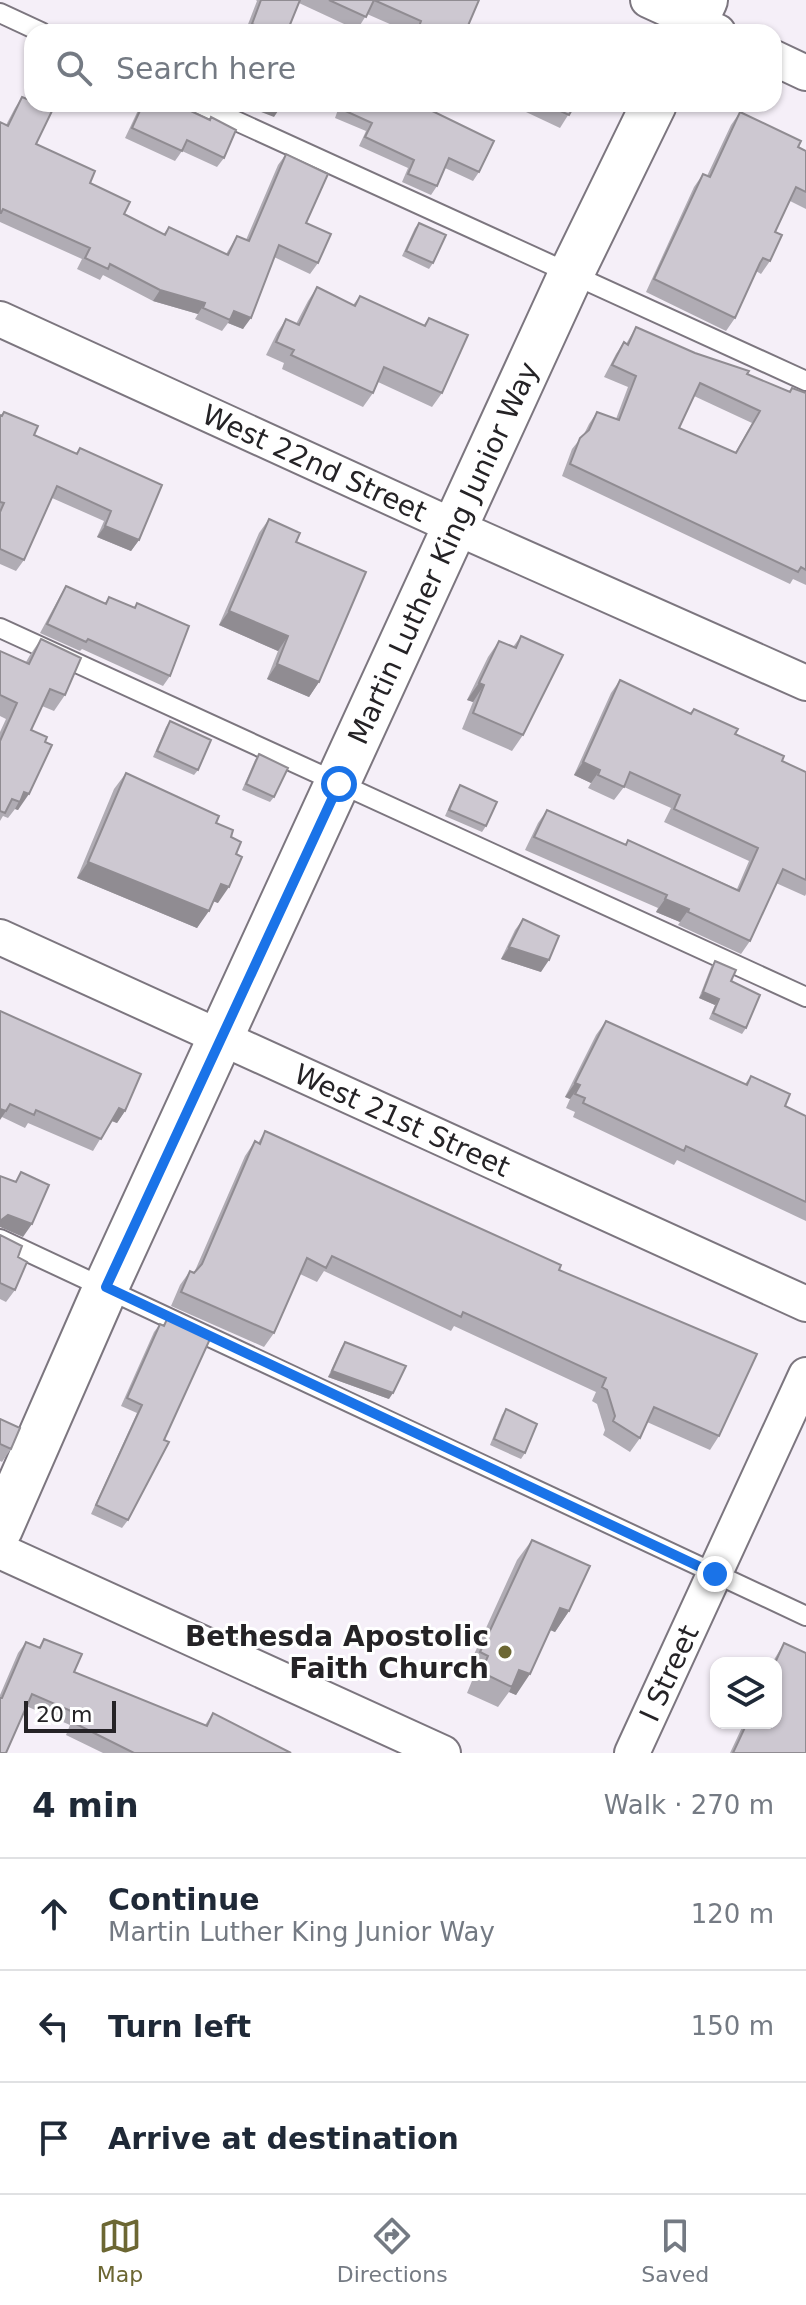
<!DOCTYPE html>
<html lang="en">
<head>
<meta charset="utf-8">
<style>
	:root { --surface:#fff; --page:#f2f2f3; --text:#1f2937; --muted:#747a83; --line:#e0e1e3; --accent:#6c6733 }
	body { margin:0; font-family:"DejaVu Sans",sans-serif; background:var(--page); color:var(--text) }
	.controls { position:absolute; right:24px; bottom:24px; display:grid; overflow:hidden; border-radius:16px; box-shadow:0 2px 6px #0004 }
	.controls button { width:72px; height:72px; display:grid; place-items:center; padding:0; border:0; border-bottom:2px solid var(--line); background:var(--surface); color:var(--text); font:40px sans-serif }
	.scale { position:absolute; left:24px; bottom:20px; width:92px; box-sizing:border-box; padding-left:8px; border:4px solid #252326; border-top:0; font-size:22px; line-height:28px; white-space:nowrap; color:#252326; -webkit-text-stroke:6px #fff; paint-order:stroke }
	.stop { position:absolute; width:24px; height:24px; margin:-18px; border:6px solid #1a73e8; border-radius:50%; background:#fff }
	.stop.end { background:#1a73e8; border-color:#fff; box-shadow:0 2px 8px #0008 }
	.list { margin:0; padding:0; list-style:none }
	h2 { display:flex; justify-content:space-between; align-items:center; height:104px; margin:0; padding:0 32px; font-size:34px }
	h2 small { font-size:26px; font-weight:400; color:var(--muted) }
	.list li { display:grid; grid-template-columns:52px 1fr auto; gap:24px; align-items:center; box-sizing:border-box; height:112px; padding:0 32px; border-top:2px solid var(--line) }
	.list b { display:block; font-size:30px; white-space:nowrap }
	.list p { margin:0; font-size:26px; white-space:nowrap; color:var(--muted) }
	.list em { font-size:26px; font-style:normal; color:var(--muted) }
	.icon { flex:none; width:44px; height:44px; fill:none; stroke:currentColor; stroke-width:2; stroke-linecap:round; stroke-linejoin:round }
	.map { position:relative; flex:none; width:806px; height:1753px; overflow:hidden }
	.search { position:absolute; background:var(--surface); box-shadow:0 2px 6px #0004; left:24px; right:24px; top:24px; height:88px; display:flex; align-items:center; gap:20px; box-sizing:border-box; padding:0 28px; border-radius:24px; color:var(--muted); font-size:30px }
	.sheet { height:440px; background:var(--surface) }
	nav { display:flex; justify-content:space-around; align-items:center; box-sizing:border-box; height:112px; border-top:2px solid var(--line); background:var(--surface); font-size:22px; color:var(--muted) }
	nav a { display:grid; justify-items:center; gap:4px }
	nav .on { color:var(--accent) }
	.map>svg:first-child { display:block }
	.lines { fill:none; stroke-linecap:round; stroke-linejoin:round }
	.lane-casing { stroke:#7c767f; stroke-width:22 }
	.street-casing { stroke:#7c767f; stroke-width:38 }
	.secondary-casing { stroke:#7c767f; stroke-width:48 }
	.lane { stroke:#fff; stroke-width:18 }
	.street { stroke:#fff; stroke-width:34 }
	.secondary { stroke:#fff; stroke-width:44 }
	.wall { fill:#b0acb4; fill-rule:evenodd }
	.shaded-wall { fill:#908c92 }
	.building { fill:#cdc8d1; stroke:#908c92; stroke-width:2; fill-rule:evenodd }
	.route { stroke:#1a73e8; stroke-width:10 }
	.poi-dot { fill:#6c6733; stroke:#fff; stroke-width:3 }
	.labels { text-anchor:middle; stroke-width:6; stroke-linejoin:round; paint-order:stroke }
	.street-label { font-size:28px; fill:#252326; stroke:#fff }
	.poi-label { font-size:28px; font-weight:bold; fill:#252326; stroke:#fff; text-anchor:end }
</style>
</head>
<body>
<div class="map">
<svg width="806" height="1753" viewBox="0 0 806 1753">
	<rect width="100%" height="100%" fill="#f5eff8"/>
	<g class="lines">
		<!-- lane casing -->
		<g class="lane-casing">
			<path id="lane" d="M0,13L41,32
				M199,104L806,381
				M0,628L806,997
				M0,1239L806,1616"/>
		</g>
		<!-- street casing -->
		<g class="street-casing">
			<g id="street">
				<path d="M648,0L718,32"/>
				<path d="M774,58L806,73"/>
				<path id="s1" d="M0,319L455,527L806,683"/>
				<path id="s2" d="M0,937L806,1304"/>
				<path d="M0,1551L443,1753"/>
				<path id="s3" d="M632,1753L806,1375"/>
			</g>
		</g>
		<!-- secondary casing -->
		<g class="secondary-casing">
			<g id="secondary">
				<path d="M690,32L705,0"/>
				<path id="s4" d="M0,1529L106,1287L571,274L654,104"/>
			</g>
		</g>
		<!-- lane -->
		<use href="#lane" class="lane"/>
		<!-- street -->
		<use href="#street" class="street"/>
		<!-- secondary -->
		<use href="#secondary" class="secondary"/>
	</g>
	<!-- wall -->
	<path class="wall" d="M256,0H479L467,28L478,32H408L367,14L357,30L299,3L287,32H245L257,1Z
		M22,97L36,144L90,183L124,214L163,235L169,227L226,254L237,236L246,240L278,165L286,154L318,263L310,274L274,257L243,329L228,323L222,331L195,319L198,314L153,301L103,275L100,280L77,269L82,259L0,222V122L6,125L15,108Z
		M141,104H176L224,158L217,167L182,151L175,161L125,138Z
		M340,104H418L479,172L473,181L445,168L437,186L431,195L402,182L408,168L359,146L366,131L335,118Z
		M509,104H575L560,128Z
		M740,112L806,151V209L790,201L775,232L770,261L761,274L756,271L735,318L726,331L646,292L694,187L703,174L707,176L731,125Z
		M419,223L433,263L429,269L402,256L415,228Z
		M317,287L353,305L360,296L423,326L429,318L442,393L432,407L378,382L373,393L363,407L282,369L284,363L266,355L277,333L286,319L296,324L308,301Z
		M636,327L695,353L789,392L792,388L806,393V585L793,579L790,584L562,476L572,449L584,434L589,424L597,412L616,419L628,387L604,377L616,354L624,342L626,344ZM694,396L752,423L735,453L679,428Z
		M4,412L34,435L76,454L80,448L139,540L131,551L97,537L104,521L52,498L24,560L16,571L0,564V415H1Z
		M269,519L296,542L319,682L309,697L267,679L278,651L219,625L259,533Z
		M66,586L105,603L109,597L134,608L137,603L170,676L163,686L82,649L80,651L40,633L60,596Z
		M521,636L523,735L512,751L462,729L473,702L467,700L488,657L499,641L513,647Z
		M41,639L65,695L54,711L42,706L31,730L47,737L18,810L15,809L8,818L3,816L0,821V732L6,719L0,716V651L26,662L30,655Z
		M620,680L690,713L694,709L782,761L806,772V894L805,896L776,883L750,941L741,954L678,925L680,922L656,912L658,908L525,850L538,823L547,810L625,845L628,840L737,889L749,861L664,822L671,808L624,787L614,800L588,788L591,783L574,775L611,693Z
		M170,721L198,770L194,775L153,757L166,727Z
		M259,754L274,797L270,802L242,790L255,760Z
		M126,773L216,823L218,903L213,901L197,928L77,878L114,789Z
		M460,785L486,826L482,832L445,816L456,791Z
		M523,919L541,972L501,959L515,930Z
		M715,961L731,981L746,1028L742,1034L709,1019L715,1005L699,998L711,967Z
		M0,1011L125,1111L117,1123L111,1121L93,1151L28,1123L25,1128L2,1117Z
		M606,1021L745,1084L751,1076L785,1106L806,1116V1221L677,1160L674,1165L573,1117L575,1112L566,1108L570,1099L565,1097L596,1035Z
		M265,1131L559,1270L719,1436L710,1450L647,1422L640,1438L630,1452L603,1435L605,1430L597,1404L592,1401L596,1392L454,1326L451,1331L324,1271L317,1282L300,1274L274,1333L264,1347L171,1306L180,1285L190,1271L194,1273L245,1156L255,1141L258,1143Z
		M0,1235L18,1257L15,1290L6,1302L0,1299Z
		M167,1319L164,1440L128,1520L122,1528L91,1514L137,1413L121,1406L154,1332L160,1324L163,1325Z
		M345,1342L389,1399L328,1377L341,1348Z
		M506,1409L525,1453L521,1459L490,1445L502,1415Z
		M0,1419L11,1449L2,1462L0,1461Z
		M532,1540L569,1611L555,1632L550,1630L516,1695L509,1692L498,1707L467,1693L474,1676L466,1672L517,1560Z
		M44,1639L74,1672L205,1725L213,1713L291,1753H103L66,1735L70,1725L26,1706L0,1753V1695L18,1653L26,1642L39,1647Z
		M784,1643L806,1753H730L744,1723H776V1663H772Z"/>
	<!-- shaded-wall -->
	<path class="shaded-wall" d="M252,24L272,32H246Z
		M244,104H279L282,105L274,117L243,105Z
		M160,290L205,303L198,314L153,301Z
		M234,311L251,318L243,329L228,323Z
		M105,526L139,540L131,551L97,537Z
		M229,611L288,636L278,651L219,625Z
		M277,664L319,682L309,697L267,679Z
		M479,683L484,685L473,702L467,700Z
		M583,762L600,770L591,783L574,775Z
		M24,792L29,794L18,810L15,809Z
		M88,862L209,911L197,928L77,878Z
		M221,884L229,887L218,903L210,900Z
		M665,899L689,909L680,922L656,912Z
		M509,947L549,960L541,972L501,959Z
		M703,992L719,999L715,1005L699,998Z
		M575,1083L580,1085L570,1099L565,1097Z
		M119,1108L125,1111L117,1123L110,1120Z
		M0,1109L6,1111L0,1120Z
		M8,1215L32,1224L23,1237L0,1227V1221Z
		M332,1371L393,1393L389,1399L328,1377Z
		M560,1608L569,1611L555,1632L546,1628Z
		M519,1670L530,1674L516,1695L509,1692Z"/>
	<!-- building -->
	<path class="building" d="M261,0H300L287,32H272L252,24Z
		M329,0H374L366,17Z
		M374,0H479L467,28L478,32H417L421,21Z
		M22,97L32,101V104H37L52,111L36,144L95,171L90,183L130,202L124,214L165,235L169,227L228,255L237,236L249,241L286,154L328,174L306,223L331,234L318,263L279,245L251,318L234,311L230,320L203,308L205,303L160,290L110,264L108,269L85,258L90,248L3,209L1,213H0V122L8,126Z
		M143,104H176L210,120L211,117L236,130L224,158L187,140L182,151L132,128Z
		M343,104H418L494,141L479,172L449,158L437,186L408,174L414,160L365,137L372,123L341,109Z
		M545,104H575L569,115Z
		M740,112L801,141L798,147L806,151V192L796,187L775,232L782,235L770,261L763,258L760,263L735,318L654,279L703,174L710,177Z
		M419,223L446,235L433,263L406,251Z
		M317,287L355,306L360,296L425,326L429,318L468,335L442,393L384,367L373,393L291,355L294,350L276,342L286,319L299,325Z
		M636,327L695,353L749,371L747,374L790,392L792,388L806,393V570L801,567L798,572L570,464L580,438L589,430L597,412L619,420L636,376L612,365L624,342L628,345ZM700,383L760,411L736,453L679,428Z
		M4,412L38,426L34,435L77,454L80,448L162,485L139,540L105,526L111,511L57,486L24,560L0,549V512L4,503L0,502V415L2,416Z
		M269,519L300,533L296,542L366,572L319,682L277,664L288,636L229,611Z
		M66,586L106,604L109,597L135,608L137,603L189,626L170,676L88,639L86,642L47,624Z
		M521,636L563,655L523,735L473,713L484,685L479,683L499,641L516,648Z
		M41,639L81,658L65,695L50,689L31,730L47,737L45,742L52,745L29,794L24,792L20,802L12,799L5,813L0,811V741L17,703L0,695V651L29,664Z
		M620,680L691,714L694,709L738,729L735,734L784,756L782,761L806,772V880L783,869L750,941L688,912L689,909L665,899L667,895L534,837L547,810L626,845L628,840L739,891L758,848L674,809L680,795L630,772L624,787L598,775L600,770L583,762Z
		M170,721L211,740L198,770L157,751Z
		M259,754L288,768L274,797L246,784Z
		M126,773L219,816L216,823L233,830L231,837L241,842L236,854L242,857L229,887L221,884L209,911L88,862Z
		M460,785L497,802L486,826L449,810Z
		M523,919L559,936L549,960L509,947Z
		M715,961L736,970L731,981L760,995L746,1028L713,1013L719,999L703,992Z
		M0,1011L141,1074L125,1111L119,1108L101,1139L36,1110L34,1115L10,1104L6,1111L0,1109Z
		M606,1021L747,1085L751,1076L790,1094L785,1106L806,1116V1202L686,1146L684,1151L583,1103L585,1098L575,1094L580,1085L575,1083Z
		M265,1131L561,1265L559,1270L757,1354L719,1436L654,1407L640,1438L613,1421L615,1416L607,1390L602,1387L606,1378L463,1312L461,1317L332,1256L326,1268L307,1258L274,1333L181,1292L190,1271L194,1273L202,1264L250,1152L255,1141L260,1144Z
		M21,1172L49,1185L32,1224L8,1215L0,1221V1176L16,1182Z
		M0,1235L22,1246L18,1257L27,1262L15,1290L0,1283Z
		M167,1319L210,1339L164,1440L169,1442L128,1520L96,1505L142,1405L127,1398L160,1324L164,1326Z
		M345,1342L406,1366L393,1393L332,1371Z
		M506,1409L537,1424L525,1453L494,1439Z
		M0,1419L20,1428L11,1449L0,1444Z
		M532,1540L590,1566L569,1611L560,1608L530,1674L519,1670L512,1687L481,1672L488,1656L480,1652Z
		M44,1639L82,1654L74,1672L207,1726L213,1713L291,1753H134L74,1723L78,1714L32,1694L6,1753H0V1698H2L26,1642L40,1648Z
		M784,1643L806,1653V1753H733L747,1723H776V1663H775Z"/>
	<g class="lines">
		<!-- route -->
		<path class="route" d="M339,784L106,1287L715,1574"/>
	</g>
	<!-- markers -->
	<circle class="poi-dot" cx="505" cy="1652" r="8"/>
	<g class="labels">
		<!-- street labels -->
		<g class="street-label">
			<text dy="10" stroke="none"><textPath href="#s1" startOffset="346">West 22nd Street</textPath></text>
			<text dy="10" stroke="none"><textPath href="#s4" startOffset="1072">Martin Luther King Junior Way</textPath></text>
			<text dy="10" stroke="none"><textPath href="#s2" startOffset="442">West 21st Street</textPath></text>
			<text dy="10" stroke="none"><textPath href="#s3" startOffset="88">I Street</textPath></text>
		</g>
		<!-- poi labels -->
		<g class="poi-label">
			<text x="489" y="1646">Bethesda Apostolic<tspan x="489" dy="32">Faith Church</tspan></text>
		</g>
	</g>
</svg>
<div class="controls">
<button><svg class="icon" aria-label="layers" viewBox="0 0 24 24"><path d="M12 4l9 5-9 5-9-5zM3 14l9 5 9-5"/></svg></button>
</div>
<div class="scale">20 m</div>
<div class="stop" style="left:339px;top:784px"></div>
<div class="stop end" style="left:715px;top:1574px"></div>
<div class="search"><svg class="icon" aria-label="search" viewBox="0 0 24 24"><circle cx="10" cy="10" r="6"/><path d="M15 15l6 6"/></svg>Search here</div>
</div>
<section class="sheet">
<h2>4 min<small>Walk · 270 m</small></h2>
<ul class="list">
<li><svg class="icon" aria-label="ahead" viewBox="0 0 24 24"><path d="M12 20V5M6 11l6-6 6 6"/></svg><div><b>Continue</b><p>Martin Luther King Junior Way</p></div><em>120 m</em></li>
<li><svg class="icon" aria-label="left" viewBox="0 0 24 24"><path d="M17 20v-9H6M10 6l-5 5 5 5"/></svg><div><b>Turn left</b></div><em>150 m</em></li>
<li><svg class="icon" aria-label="arrive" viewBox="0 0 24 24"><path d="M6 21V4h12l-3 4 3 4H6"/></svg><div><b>Arrive at destination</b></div></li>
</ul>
</section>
<nav>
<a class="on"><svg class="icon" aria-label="map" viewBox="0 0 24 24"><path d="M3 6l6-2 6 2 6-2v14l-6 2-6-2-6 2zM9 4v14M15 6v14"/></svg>Map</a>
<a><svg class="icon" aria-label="directions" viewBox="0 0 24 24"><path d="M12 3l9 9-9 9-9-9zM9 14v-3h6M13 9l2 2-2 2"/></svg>Directions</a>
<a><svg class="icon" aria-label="saved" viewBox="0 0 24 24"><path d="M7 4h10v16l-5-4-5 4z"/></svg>Saved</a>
</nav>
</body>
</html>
